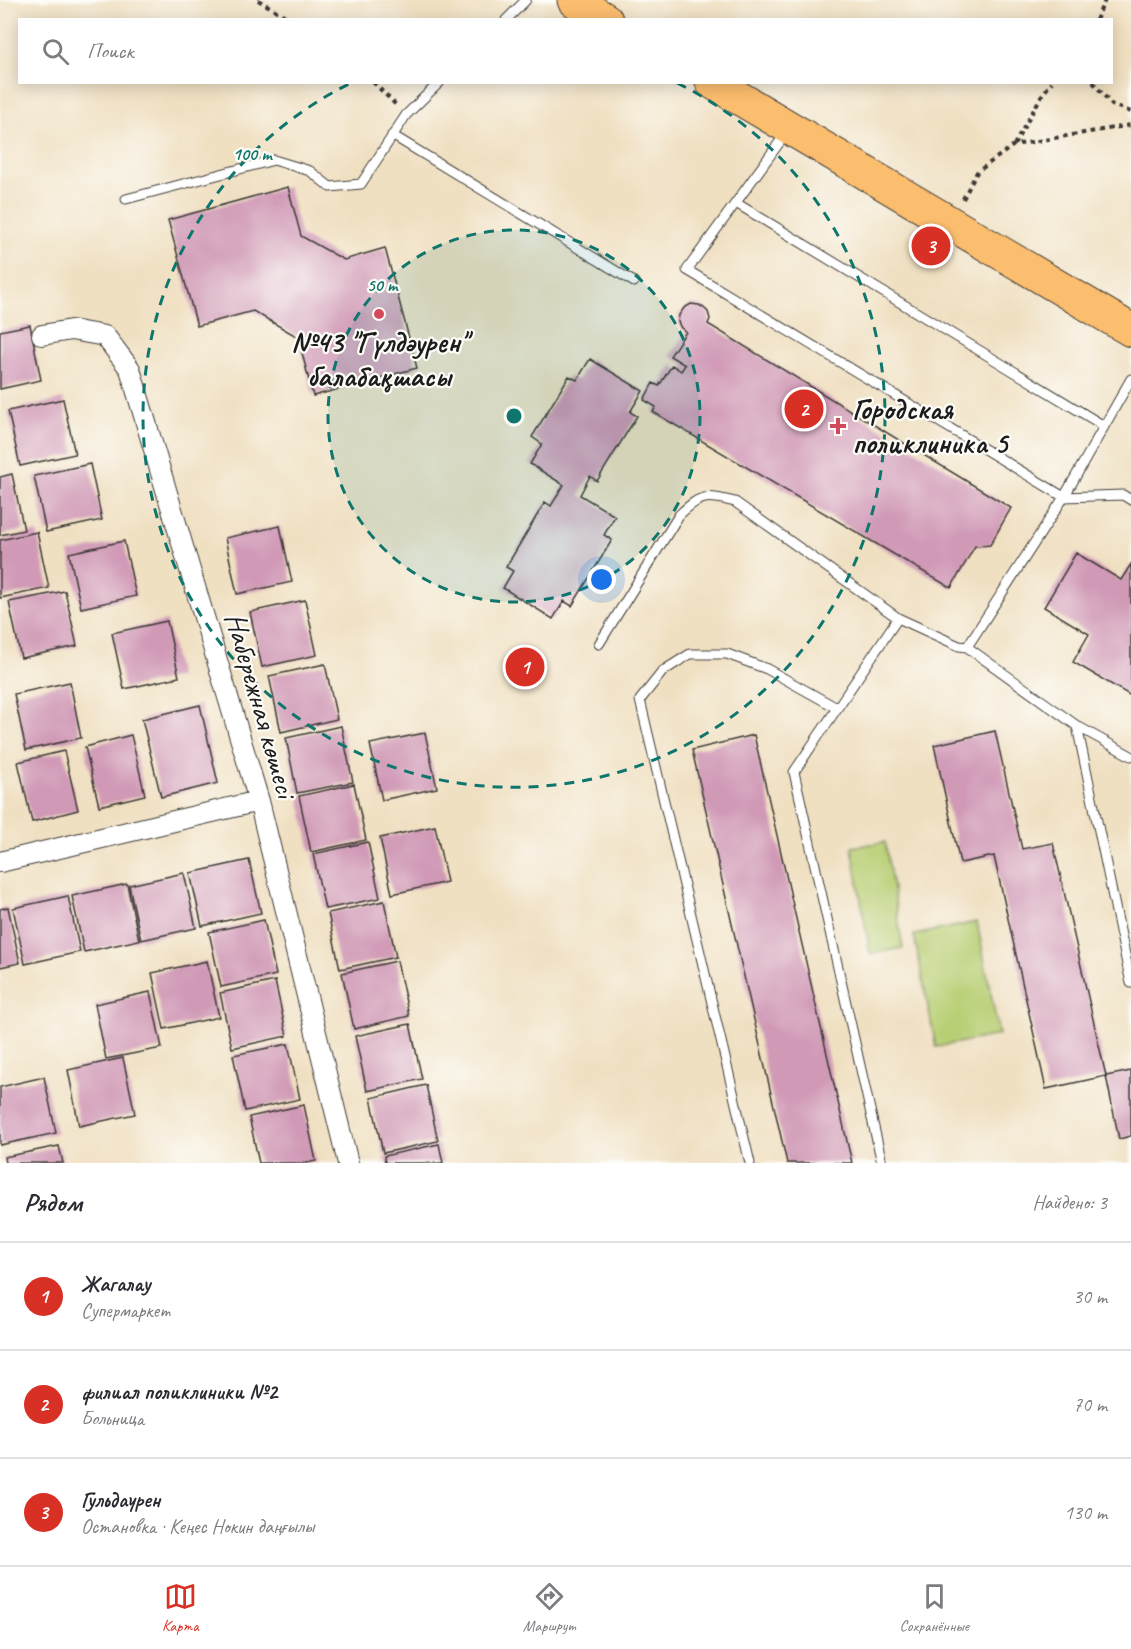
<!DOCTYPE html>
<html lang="ru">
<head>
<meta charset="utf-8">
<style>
	:root { --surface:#fff; --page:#f7f7f7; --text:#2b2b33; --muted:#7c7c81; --line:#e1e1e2; --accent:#d93025 }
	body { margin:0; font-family:Caveat,sans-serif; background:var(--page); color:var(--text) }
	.you { position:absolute; left:602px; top:580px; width:21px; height:21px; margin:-15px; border:4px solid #fff; border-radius:50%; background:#1a73e8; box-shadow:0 0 0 9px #1a73e833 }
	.badge { display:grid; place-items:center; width:39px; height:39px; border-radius:50%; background:var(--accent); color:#fff; font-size:20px; font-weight:700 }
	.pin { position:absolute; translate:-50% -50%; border:3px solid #fff; box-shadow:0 2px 6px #0006 }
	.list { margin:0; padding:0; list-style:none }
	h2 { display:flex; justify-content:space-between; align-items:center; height:78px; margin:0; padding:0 24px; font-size:26px }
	h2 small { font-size:20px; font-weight:400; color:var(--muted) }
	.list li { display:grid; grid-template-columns:39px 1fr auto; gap:18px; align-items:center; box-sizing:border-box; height:108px; padding:0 24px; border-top:2px solid var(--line) }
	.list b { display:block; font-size:22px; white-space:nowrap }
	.list p { margin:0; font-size:20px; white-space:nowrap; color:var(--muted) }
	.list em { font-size:20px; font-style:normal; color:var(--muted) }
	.icon { flex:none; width:33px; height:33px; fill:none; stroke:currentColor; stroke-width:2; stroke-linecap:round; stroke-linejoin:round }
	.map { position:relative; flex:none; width:1131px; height:1163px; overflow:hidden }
	.search { position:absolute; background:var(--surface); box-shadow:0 3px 15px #0003; left:18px; right:18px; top:18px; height:66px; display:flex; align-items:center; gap:15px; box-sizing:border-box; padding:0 21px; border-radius:0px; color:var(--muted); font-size:22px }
	.sheet { height:402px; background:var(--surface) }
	nav { display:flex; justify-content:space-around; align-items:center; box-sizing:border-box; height:84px; border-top:2px solid var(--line); background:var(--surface); font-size:16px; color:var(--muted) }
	nav a { display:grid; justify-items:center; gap:3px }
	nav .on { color:var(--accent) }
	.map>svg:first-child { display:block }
	.green { fill:#b7ce72; stroke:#6a7547; stroke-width:1.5 }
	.building { fill:#d099b6 }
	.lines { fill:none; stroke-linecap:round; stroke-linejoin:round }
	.service-casing { stroke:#3c3935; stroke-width:11 }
	.minor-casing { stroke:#3c3935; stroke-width:22 }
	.trunk-casing { stroke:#3c3935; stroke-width:35 }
	.path { stroke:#3c3935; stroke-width:4; stroke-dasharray:4.5 4.5; stroke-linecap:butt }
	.service { stroke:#fff; stroke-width:9 }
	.minor { stroke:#fff; stroke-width:20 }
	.trunk { stroke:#fbbd6e; stroke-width:33 }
	.ring { fill:none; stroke:#0f766e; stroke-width:3; stroke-dasharray:10 8 }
	.poi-dot { fill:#d1495b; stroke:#fdfcf7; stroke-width:2 }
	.labels { text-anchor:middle; stroke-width:4.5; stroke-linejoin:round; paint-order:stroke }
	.poi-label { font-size:30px; font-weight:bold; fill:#1c1c1c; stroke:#fdfcf7 }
	.street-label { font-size:30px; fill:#1c1c1c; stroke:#fdfcf7 }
	.centre { fill:#0f766e; stroke:#fdfcf7; stroke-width:3 }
	.ring-label { font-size:18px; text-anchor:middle; font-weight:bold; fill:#0f766e; stroke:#fdfcf7; stroke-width:4.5; stroke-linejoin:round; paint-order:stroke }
</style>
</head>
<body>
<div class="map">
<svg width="1131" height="1163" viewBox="0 0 1131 1163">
	<rect width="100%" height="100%" fill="#fdfcf7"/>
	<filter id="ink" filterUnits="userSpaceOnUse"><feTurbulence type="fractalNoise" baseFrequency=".0167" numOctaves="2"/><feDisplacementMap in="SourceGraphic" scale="12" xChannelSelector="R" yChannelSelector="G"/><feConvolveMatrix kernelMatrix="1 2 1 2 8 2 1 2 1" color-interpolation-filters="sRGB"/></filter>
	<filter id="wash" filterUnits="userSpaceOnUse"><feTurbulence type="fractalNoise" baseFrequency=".008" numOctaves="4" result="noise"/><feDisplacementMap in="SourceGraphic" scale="24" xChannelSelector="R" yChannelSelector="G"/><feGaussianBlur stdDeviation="1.35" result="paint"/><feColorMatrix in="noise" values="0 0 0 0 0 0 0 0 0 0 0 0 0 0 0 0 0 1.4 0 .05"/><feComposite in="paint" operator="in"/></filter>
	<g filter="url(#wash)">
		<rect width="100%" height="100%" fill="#f0e0c2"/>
		<!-- green -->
		<path class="green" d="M885,842L903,948L870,954L852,847Z
			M977,922L999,1035L936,1047L914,935Z"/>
		<g id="blocks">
			<!-- building -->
			<path class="building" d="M288,187L301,236L344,260L385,248L417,368L313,396L298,337L253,311L197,326L168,220Z
				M691,304L699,305L704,308L708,312L710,319L708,324L1011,508L990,545L975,546L951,588L653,412L656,407L644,400L653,383L659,386L672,365L681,371L685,365L670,356L686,332L681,328L678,322L679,315L684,308Z
				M30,325L41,380L0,389V331Z
				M590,359L643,391L630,412L637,416L597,481L590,476L580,495L615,516L604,535L612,540L572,606L564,601L553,619L503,588L513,571L506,567L545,502L551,506L564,485L530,464L542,444L532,437L569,376L577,380Z
				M63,399L75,454L20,466L8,411Z
				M90,464L102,520L46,532L34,476Z
				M12,474L24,530L0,535V477Z
				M280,526L292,582L237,594L225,538Z
				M37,532L49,588L0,598V540Z
				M124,541L136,596L81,608L69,553Z
				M1076,553L1121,580L1131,564V696L1073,662L1089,634L1044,607Z
				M65,591L77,646L21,658L9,602Z
				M305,600L317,655L262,667L250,612Z
				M167,621L179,677L124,689L112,633Z
				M325,664L337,719L281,732L269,676Z
				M70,682L81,738L26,750L14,694Z
				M200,705L218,783L161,797L142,719Z
				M341,726L353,782L297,793L286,738Z
				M995,731L1022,849L1053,843L1106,1076L1046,1089L994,856L960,863L934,745Z
				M425,733L437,788L382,800L370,744Z
				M131,735L145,795L99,806L85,747Z
				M754,735L852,1163H787L692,750Z
				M64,751L78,810L32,822L18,762Z
				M354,784L366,840L311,852L299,796Z
				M435,826L447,882L392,894L380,838Z
				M368,842L380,898L325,909L313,854Z
				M249,860L261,913L202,926L190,873Z
				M184,873L196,928L141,940L129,885Z
				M127,884L139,940L84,952L72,896Z
				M68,896L80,952L25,964L13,908Z
				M384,901L396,957L340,969L328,913Z
				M8,907L20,963L0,967V909Z
				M264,920L276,975L221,987L209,932Z
				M207,961L219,1017L164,1029L152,973Z
				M397,961L409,1016L354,1029L342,973Z
				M275,981L287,1036L232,1048L220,993Z
				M150,992L162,1048L106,1059L95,1004Z
				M410,1024L422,1079L367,1091L355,1036Z
				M288,1044L300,1099L245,1111L233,1055Z
				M123,1058L135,1114L79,1126L68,1070Z
				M1131,1071V1136L1119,1139L1106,1076Z
				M44,1077L56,1133L0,1145V1087Z
				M426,1085L438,1141L383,1153L371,1098Z
				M304,1105L316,1161L306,1163H259L249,1117Z
				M439,1144L443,1163H385L384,1156Z
				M59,1146L63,1163H5L4,1157Z"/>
		</g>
	</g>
	<g filter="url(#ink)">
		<use href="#blocks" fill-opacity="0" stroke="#3c3935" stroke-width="1.5"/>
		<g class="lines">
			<!-- service casing -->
			<g class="service-casing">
				<path id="service" d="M506,20L526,0
					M787,132L687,270L1064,497L967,647L959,646L898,618L794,772L882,1163
					M392,135L634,282
					M126,199L274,160L310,171L330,187L361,184L406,115L440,82
					M736,203L1104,426
					M1131,379L1064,497L1123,495L1131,500
					M599,644L679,515C701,494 706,495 735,502L898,618
					M967,647L1077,726L1131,756
					M1077,726L1131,983
					M750,1163L640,700L663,671L690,654H727L767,669L837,708"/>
			</g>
			<!-- minor casing -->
			<g class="minor-casing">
				<path id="minor" d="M42,335L71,330L105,336L130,369L259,801L348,1163
					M0,862L259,801"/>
			</g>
			<!-- trunk casing -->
			<g class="trunk-casing">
				<path id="trunk" d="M574,0L606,20
					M712,82L1131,330"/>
			</g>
			<!-- path -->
			<path class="path" d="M258,0L292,20
				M1096,20L1105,0
				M373,82L396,105
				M1093,82L1112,105L1131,112
				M1014,145L1042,95L1052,82
				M963,199L977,172L1014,145L1131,125"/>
			<!-- service -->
			<use href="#service" class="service"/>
			<!-- minor -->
			<use href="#minor" class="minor"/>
			<!-- trunk -->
			<use href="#trunk" class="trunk"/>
		</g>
	</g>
	<!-- distance rings -->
	<circle cx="514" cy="416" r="186" fill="#0f766e" fill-opacity=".12"/>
	<g class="ring">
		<circle cx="514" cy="416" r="186"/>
		<path d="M677 83A371 371 0 1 1 351 83"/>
	</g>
	<!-- markers -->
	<g class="poi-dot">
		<circle cx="379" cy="314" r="6"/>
		<path d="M835 417h6v6h6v6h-6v6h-6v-6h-6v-6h6z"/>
	</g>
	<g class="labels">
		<!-- poi labels -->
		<g class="poi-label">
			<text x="379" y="352">№43 "Гүлдәурен"<tspan x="379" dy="34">балабақшасы</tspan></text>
			<text x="852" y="419" text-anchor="start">Городская<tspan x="852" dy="34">поликлиника 5</tspan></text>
		</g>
		<!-- street labels -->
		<g class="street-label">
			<text transform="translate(261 705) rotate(74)" y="10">Набережная көшесі</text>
		</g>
	</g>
	<circle cx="514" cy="416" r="9" class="centre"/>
	<g class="ring-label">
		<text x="252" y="160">100 m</text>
		<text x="382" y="291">50 m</text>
	</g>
</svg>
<div class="you"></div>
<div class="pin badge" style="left:525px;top:667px">1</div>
<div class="pin badge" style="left:804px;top:409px">2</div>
<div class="pin badge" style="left:931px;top:246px">3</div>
<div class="search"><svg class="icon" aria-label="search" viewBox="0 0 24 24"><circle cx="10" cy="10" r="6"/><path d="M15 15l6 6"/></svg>Поиск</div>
</div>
<section class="sheet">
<h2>Рядом<small>Найдено: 3</small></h2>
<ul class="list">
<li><span class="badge">1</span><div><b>Жагалау</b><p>Супермаркет</p></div><em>30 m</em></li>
<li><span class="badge">2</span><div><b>филиал поликлиники №2</b><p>Больница</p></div><em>70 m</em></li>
<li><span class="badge">3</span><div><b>Гульдаурен</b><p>Остановка · Кеңес Нокин даңғылы</p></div><em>130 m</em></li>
</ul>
</section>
<nav>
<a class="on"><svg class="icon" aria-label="map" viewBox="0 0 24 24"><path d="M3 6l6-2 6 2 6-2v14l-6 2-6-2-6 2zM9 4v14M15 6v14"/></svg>Карта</a>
<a><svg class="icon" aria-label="directions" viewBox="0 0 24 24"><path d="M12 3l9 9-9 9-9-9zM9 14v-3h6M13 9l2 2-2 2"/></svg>Маршрут</a>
<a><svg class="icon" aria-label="saved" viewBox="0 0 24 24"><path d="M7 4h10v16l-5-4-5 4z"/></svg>Сохранённые</a>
</nav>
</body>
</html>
